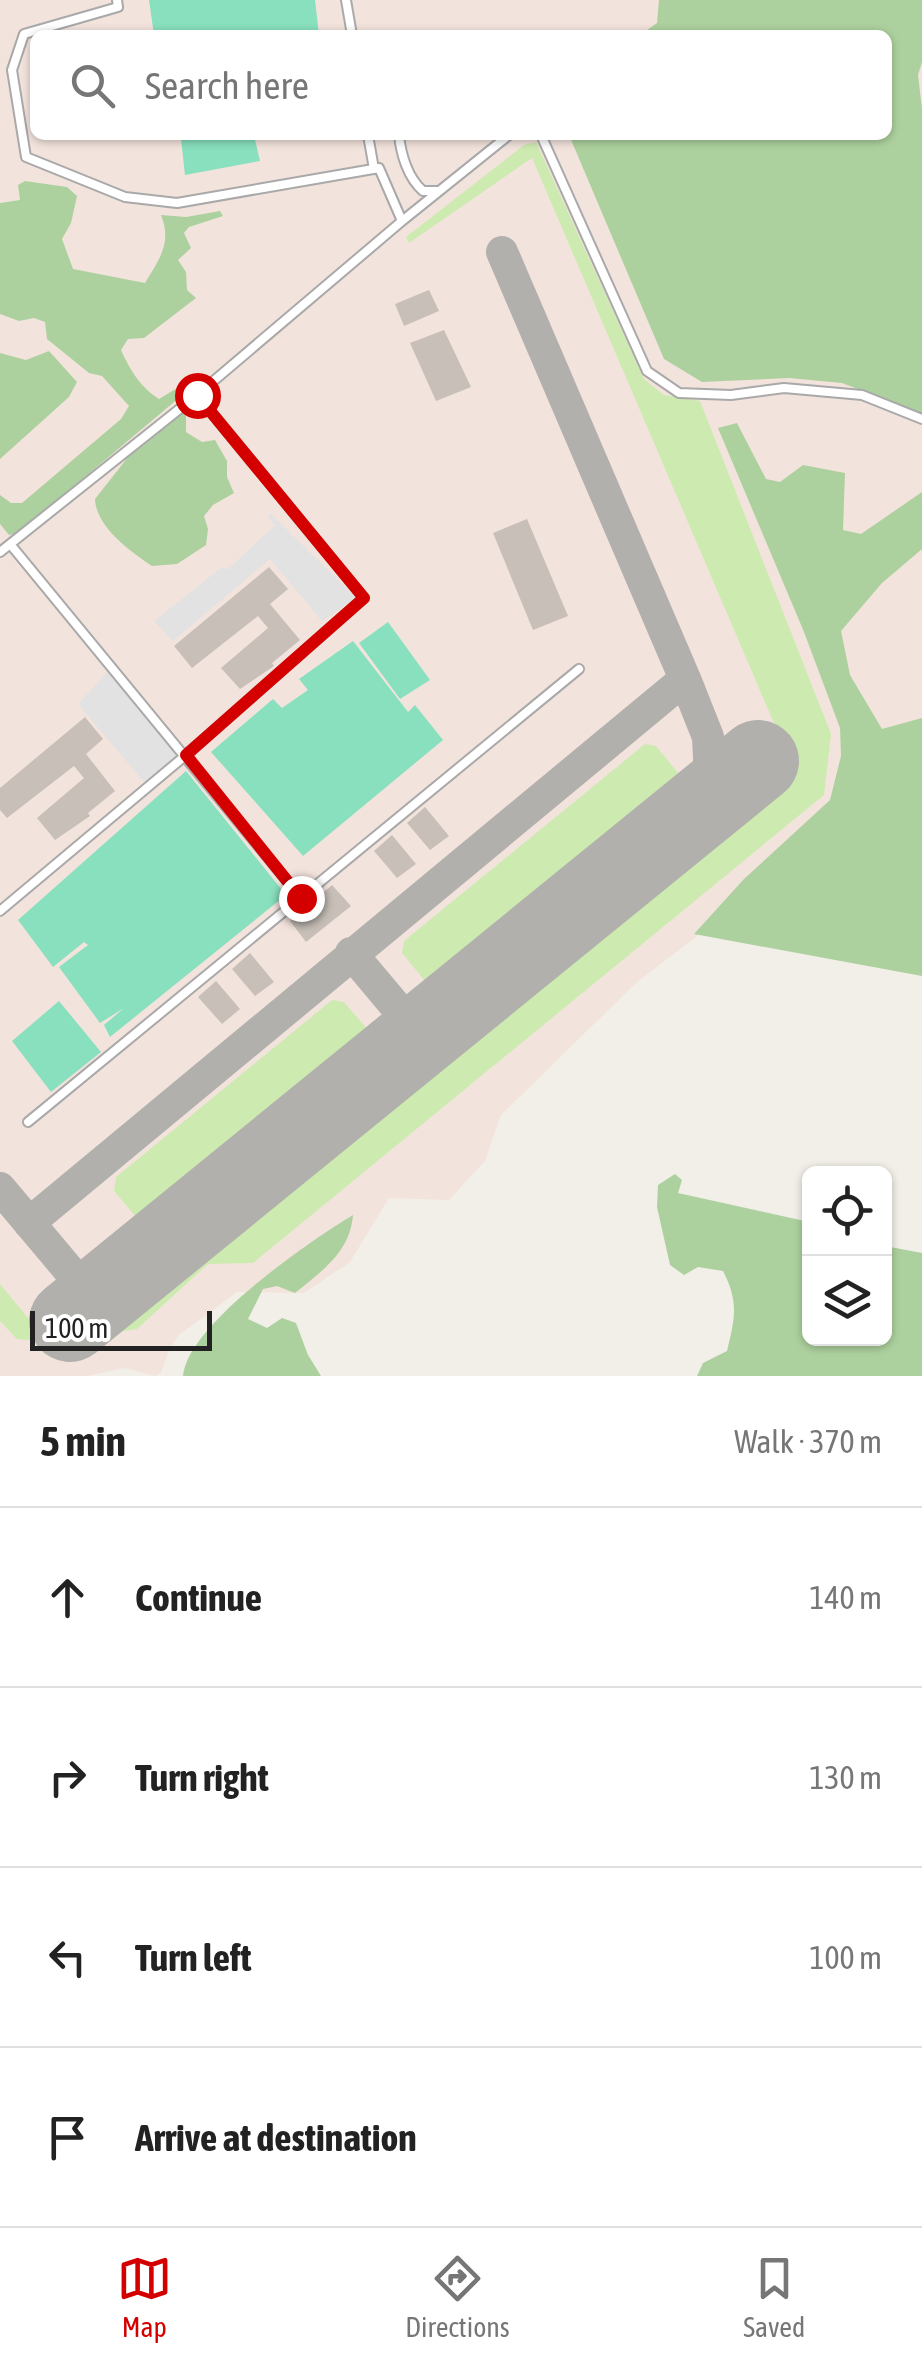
<!DOCTYPE html>
<html lang="en">
<head>
<meta charset="utf-8">
<style>
	:root { --surface:#fff; --page:#f6f6f6; --text:#222; --muted:#767676; --line:#e0e0e0; --accent:#d40000 }
	body { margin:0; font-family:"Asap Condensed",sans-serif; background:var(--page); color:var(--text) }
	.controls { position:absolute; right:30px; bottom:30px; display:grid; overflow:hidden; border-radius:15px; box-shadow:0 2px 8px #0004 }
	.controls button { width:90px; height:90px; display:grid; place-items:center; padding:0; border:0; border-bottom:2px solid var(--line); background:var(--surface); color:var(--text); font:50px sans-serif }
	.scale { position:absolute; left:30px; bottom:25px; width:182px; box-sizing:border-box; padding-left:10px; border:5px solid #222; border-top:0; font-size:28px; line-height:35px; white-space:nowrap; color:#222; -webkit-text-stroke:8px #fff; paint-order:stroke }
	.stop { position:absolute; width:30px; height:30px; margin:-22px; border:8px solid #d40000; border-radius:50%; background:#fff }
	.stop.end { background:#d40000; border-color:#fff; box-shadow:0 2px 10px #0008 }
	.list { margin:0; padding:0; list-style:none }
	h2 { display:flex; justify-content:space-between; align-items:center; height:130px; margin:0; padding:0 40px; font-size:42px }
	h2 small { font-size:32px; font-weight:400; color:var(--muted) }
	.list li { display:grid; grid-template-columns:65px 1fr auto; gap:30px; align-items:center; box-sizing:border-box; height:180px; padding:0 40px; border-top:2px solid var(--line) }
	.list b { display:block; font-size:38px; white-space:nowrap }
	.list em { font-size:32px; font-style:normal; color:var(--muted) }
	.icon { flex:none; width:55px; height:55px; fill:none; stroke:currentColor; stroke-width:2; stroke-linecap:round; stroke-linejoin:round }
	.map { position:relative; flex:none; width:922px; height:1376px; overflow:hidden }
	.search { position:absolute; background:var(--surface); box-shadow:0 2px 8px #0004; left:30px; right:30px; top:30px; height:110px; display:flex; align-items:center; gap:25px; box-sizing:border-box; padding:0 35px; border-radius:15px; color:var(--muted); font-size:38px }
	.sheet { height:850px; background:var(--surface) }
	nav { display:flex; justify-content:space-around; align-items:center; box-sizing:border-box; height:140px; border-top:2px solid var(--line); background:var(--surface); font-size:28px; color:var(--muted) }
	nav a { display:grid; justify-items:center; gap:5px }
	nav .on { color:var(--accent) }
	.map>svg:first-child { display:block }
	.military { fill:#f3e3dd; fill-rule:evenodd }
	.grass { fill:#cdebb0 }
	.forest { fill:#add19e }
	.pitch { fill:#88e0be }
	.parking { fill:#e2e2e2 }
	.lines { fill:none; stroke-linecap:round; stroke-linejoin:round }
	.taxiway { stroke:#b1b0ac; stroke-width:32 }
	.runway { stroke:#b1b0ac; stroke-width:82 }
	.building { fill:#c7bfb8 }
	.service-casing { stroke:#a9a9a9; stroke-width:12 }
	.service { stroke:#fff; stroke-width:8 }
	.route { stroke:#d40000; stroke-width:12 }
</style>
</head>
<body>
<div class="map">
<svg width="922" height="1376" viewBox="0 0 922 1376">
	<rect width="100%" height="100%" fill="#f2efe9"/>
	<!-- military -->
	<path class="military" d="M0,0H922V861L776,876L637,982L501,1115L485,1161L449,1200L389,1198L350,1262L304,1293L237,1292L179,1335L169,1350L161,1373L155,1376L125,1368L87,1376H0ZM35,35H887V135H35Z"/>
	<!-- grass -->
	<path class="grass" d="M536,142L644,379L664,395L700,401L831,734L824,795L253,1263L208,1264L137,1329L56,1342L17,1339L0,1321V1284L47,1341L102,1330L791,763L532,158L409,243L406,237L524,145Z
		M645,744L656,746L679,774L675,788L436,983L425,981L402,953L404,941Z
		M332,1000L344,1002L368,1030L366,1042L150,1219L137,1218L114,1191L116,1177Z"/>
	<!-- forest -->
	<path class="forest" d="M659,0H922V62L918,75L922,109V414L842,383L789,378L702,382L664,359L569,135H887V35H640L657,23Z
		M25,181L67,187L77,196L71,223L62,239L73,269L145,283C160,258 172,243 161,215L186,217L220,211L223,216L189,227L184,233L191,248L178,260L186,272L187,290L196,298L144,338L128,339L121,350C130,370 141,388 159,399L192,379L198,382L18,533L9,535L0,524V495L11,503H22L121,419L129,406L102,376L89,373L47,339L45,322L34,318L19,321L0,314V203L20,200L18,185Z
		M49,351L77,382L69,397L0,459V353L26,360Z
		M180,408L186,412V432L202,442L215,440L227,461V477L234,493L213,505L204,516L208,529L206,545L177,564L152,566C130,551 96,527 95,499L136,447Z
		M737,423L766,479L780,482L803,465L845,473L843,530L861,534L922,492V549L882,583L841,631L850,675L882,729L922,718V976L694,934L744,879L830,800L841,756L840,728L804,632L718,428Z
		M675,1174L682,1180L678,1193L809,1222L810,1338H884L885,1246L922,1253V1376H697L703,1363L727,1351C735,1318 739,1302 723,1271L698,1267L684,1275L670,1265L657,1207L658,1185Z
		M353,1215C350,1252 323,1270 295,1293L277,1286L263,1289L248,1319L267,1328L282,1318L296,1323L308,1355L321,1376H183C187,1325 310,1241 353,1215Z"/>
	<!-- pitch -->
	<path class="pitch" d="M149,0H315L319,35H154Z
		M201,135H254L260,161L185,175L181,139Z
		M388,622L430,680L400,699L359,643Z
		M353,641L408,712L415,705L443,740L303,856L211,752L273,699L282,708L308,690L299,679Z
		M186,771L286,895L110,1037L104,1025L124,1008L100,1023L59,967L88,945L84,942L53,967L18,920Z
		M59,1001L101,1052L51,1092L12,1041Z"/>
	<!-- parking -->
	<path class="parking" d="M271,514L356,598L322,621L270,559L173,641L154,621L222,567L227,570L275,525L268,517Z
		M109,670L183,754L144,782L78,704Z"/>
	<g class="lines">
		<!-- taxiway -->
		<path class="taxiway" d="M502,252L685,679L708,737L711,799
			M351,953L419,1034
			M0,1188L94,1300
			M29,1223L685,679"/>
		<!-- runway -->
		<path class="runway" d="M70,1321L758,761"/>
	</g>
	<!-- building -->
	<path class="building" d="M429,290L439,311L404,326L395,304Z
		M444,330L471,387L436,401L410,343Z
		M527,519L568,616L533,630L493,533Z
		M269,567L288,589L270,604L300,640L272,663L274,666L240,689L221,668L268,628L258,616L192,668L174,646Z
		M85,717L103,739L86,754L115,791L88,813L90,816L55,840L37,818L84,778L74,766L7,818L0,810V788Z
		M425,807L449,836L430,850L407,823Z
		M392,835L416,864L397,878L374,851Z
		M332,885L351,906L306,942L290,921Z
		M250,953L274,982L255,996L232,969Z
		M216,981L240,1009L222,1024L198,997Z"/>
	<g class="lines">
		<!-- service casing -->
		<g class="service-casing">
			<path id="service" d="M117,0L118,7L24,34L12,70L26,157L125,197L177,203L379,168L402,221L509,135
				M346,0L352,35
				M368,135L374,169
				M399,135C401,155 408,178 423,191H437
				M541,135L647,371L679,393L731,395L784,388L862,395L922,419
				M10,544L301,898
				M0,552L197,395L402,221
				M0,911L186,755L364,598L197,395
				M28,1122L579,669"/>
		</g>
		<!-- service -->
		<use href="#service" class="service"/>
	</g>
	<g class="lines">
		<!-- route -->
		<path class="route" d="M197,395L364,598L186,755L301,898"/>
	</g>
</svg>
<div class="controls">
<button><svg class="icon" aria-label="locate" viewBox="0 0 24 24"><circle cx="12" cy="12" r="6"/><path d="M12 2v4M12 18v4M2 12h4M18 12h4"/></svg></button>
<button><svg class="icon" aria-label="layers" viewBox="0 0 24 24"><path d="M12 4l9 5-9 5-9-5zM3 14l9 5 9-5"/></svg></button>
</div>
<div class="scale">100 m</div>
<div class="stop" style="left:197px;top:395px"></div>
<div class="stop end" style="left:301px;top:898px"></div>
<div class="search"><svg class="icon" aria-label="search" viewBox="0 0 24 24"><circle cx="10" cy="10" r="6"/><path d="M15 15l6 6"/></svg>Search here</div>
</div>
<section class="sheet">
<h2>5 min<small>Walk · 370 m</small></h2>
<ul class="list">
<li><svg class="icon" aria-label="ahead" viewBox="0 0 24 24"><path d="M12 20V5M6 11l6-6 6 6"/></svg><div><b>Continue</b></div><em>140 m</em></li>
<li><svg class="icon" aria-label="right" viewBox="0 0 24 24"><path d="M7 20v-9h11M14 6l5 5-5 5"/></svg><div><b>Turn right</b></div><em>130 m</em></li>
<li><svg class="icon" aria-label="left" viewBox="0 0 24 24"><path d="M17 20v-9H6M10 6l-5 5 5 5"/></svg><div><b>Turn left</b></div><em>100 m</em></li>
<li><svg class="icon" aria-label="arrive" viewBox="0 0 24 24"><path d="M6 21V4h12l-3 4 3 4H6"/></svg><div><b>Arrive at destination</b></div></li>
</ul>
</section>
<nav>
<a class="on"><svg class="icon" aria-label="map" viewBox="0 0 24 24"><path d="M3 6l6-2 6 2 6-2v14l-6 2-6-2-6 2zM9 4v14M15 6v14"/></svg>Map</a>
<a><svg class="icon" aria-label="directions" viewBox="0 0 24 24"><path d="M12 3l9 9-9 9-9-9zM9 14v-3h6M13 9l2 2-2 2"/></svg>Directions</a>
<a><svg class="icon" aria-label="saved" viewBox="0 0 24 24"><path d="M7 4h10v16l-5-4-5 4z"/></svg>Saved</a>
</nav>
</body>
</html>
